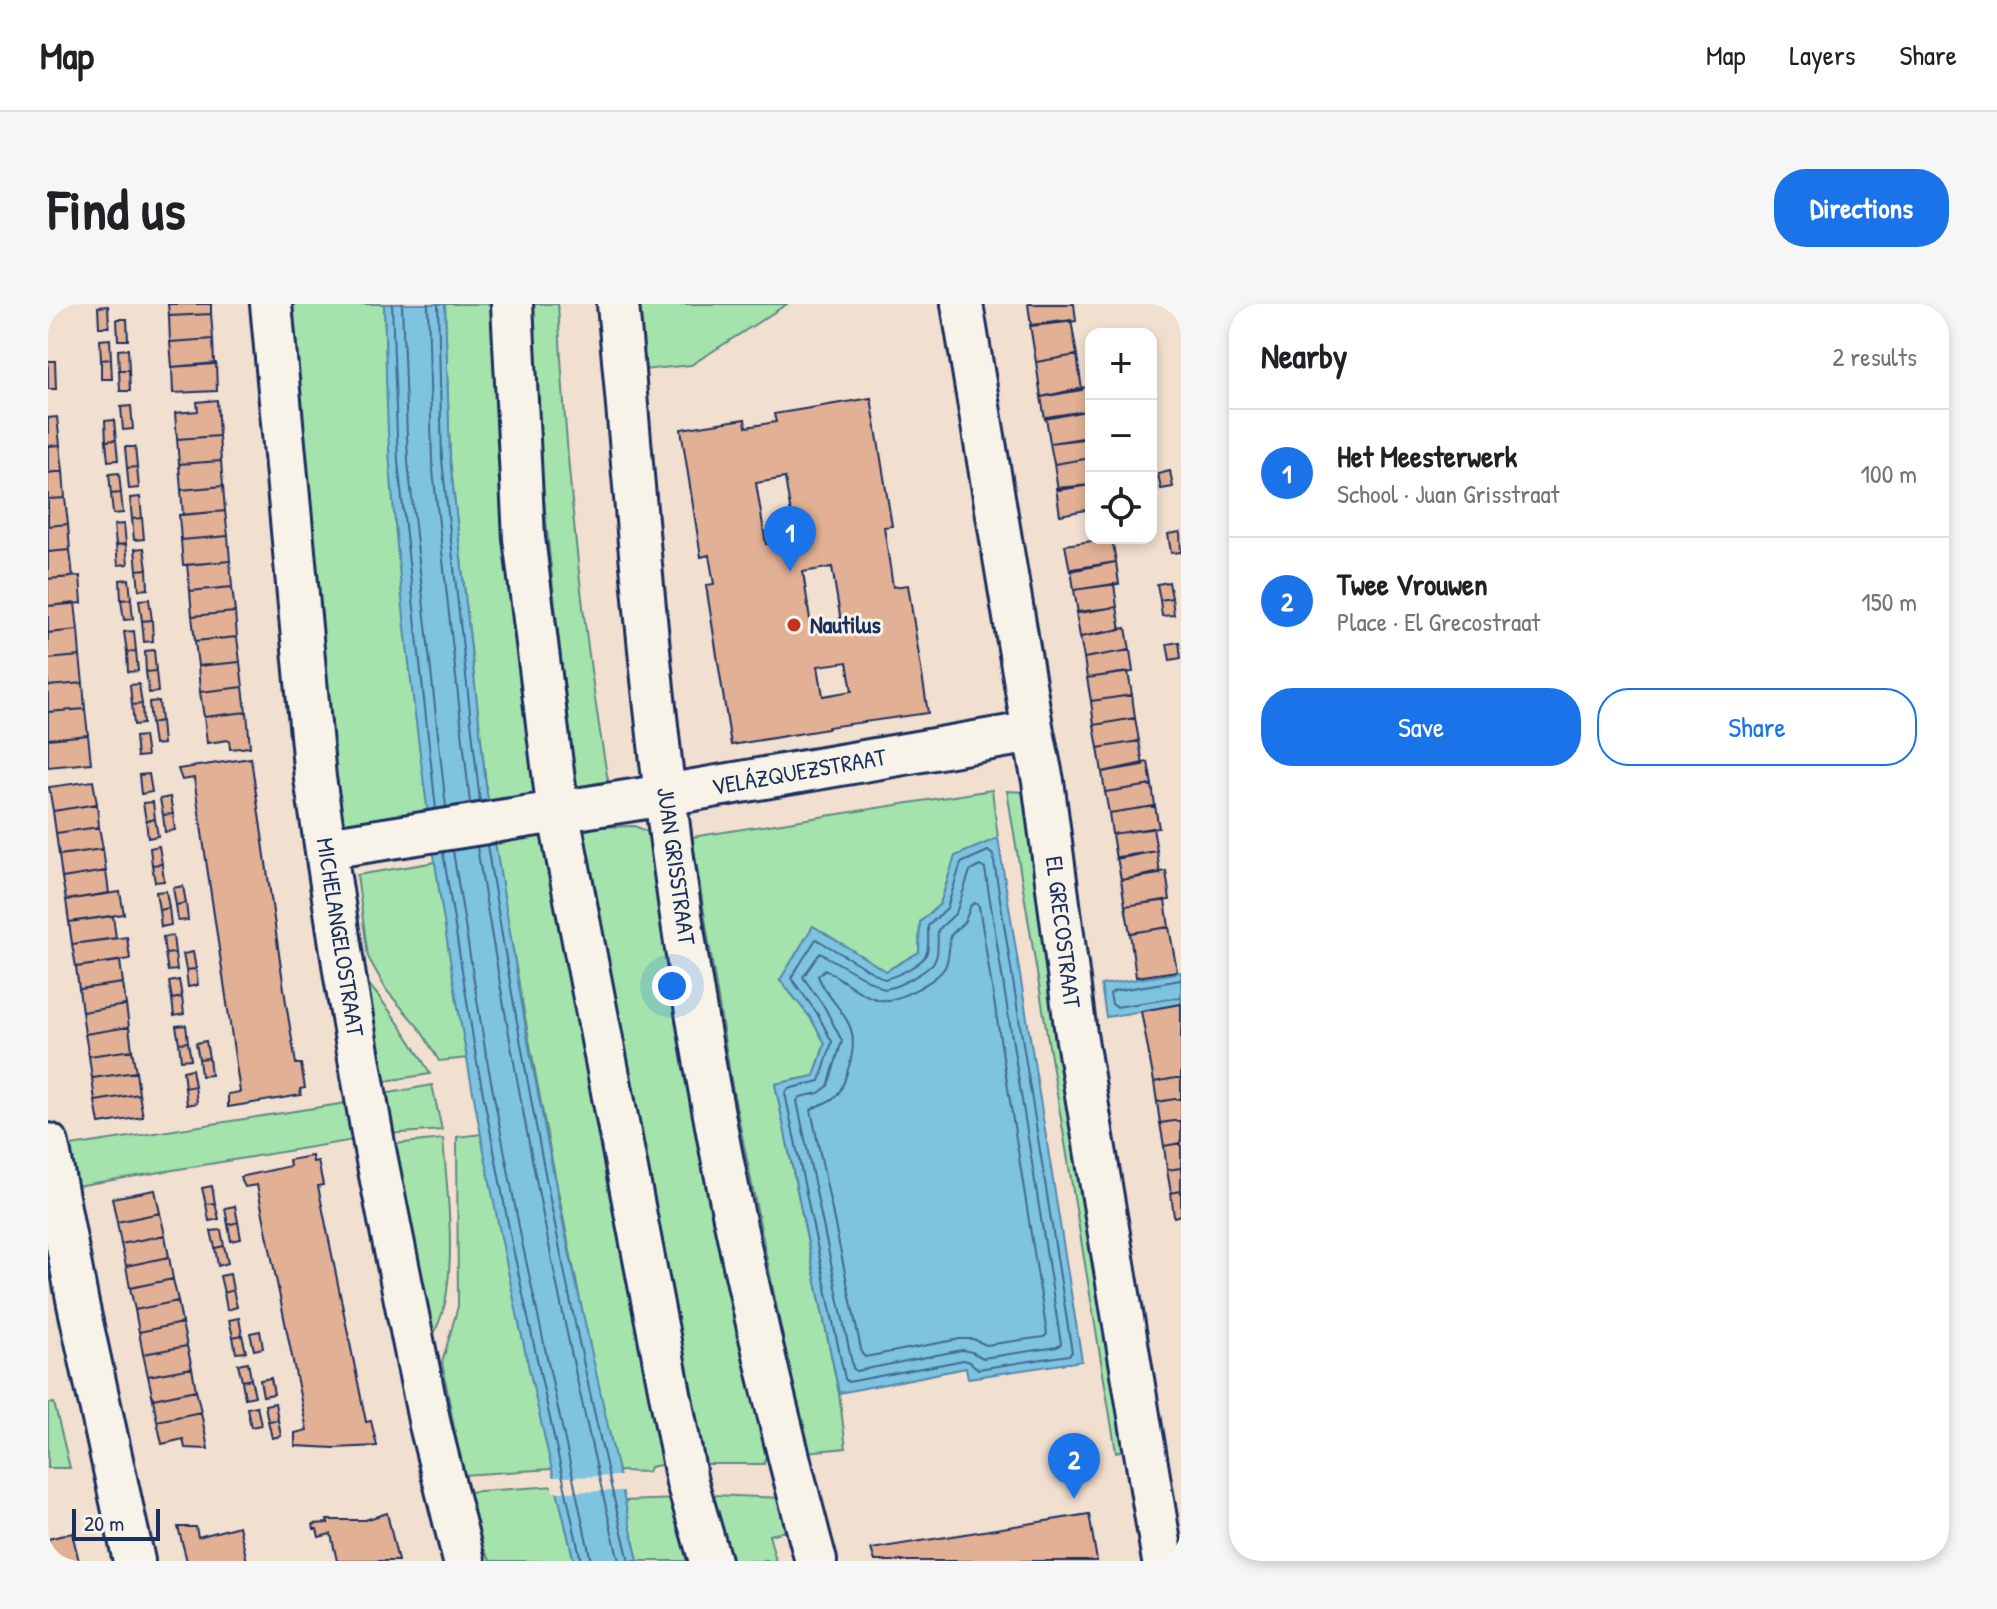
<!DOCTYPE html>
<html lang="en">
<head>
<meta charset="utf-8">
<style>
	:root { --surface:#fff; --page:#f6f6f6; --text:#202124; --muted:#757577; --line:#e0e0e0; --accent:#1a73e8 }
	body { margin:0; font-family:"Patrick Hand",sans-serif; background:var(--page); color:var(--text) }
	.controls { position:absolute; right:24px; top:24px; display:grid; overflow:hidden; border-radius:16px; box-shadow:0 4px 12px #0003 }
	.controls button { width:72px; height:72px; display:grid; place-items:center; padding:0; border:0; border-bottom:2px solid var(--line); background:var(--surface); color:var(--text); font:40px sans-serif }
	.scale { position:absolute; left:24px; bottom:20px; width:88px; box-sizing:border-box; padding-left:8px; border:4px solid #1b2f5e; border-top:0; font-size:22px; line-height:28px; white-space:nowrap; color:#1b2f5e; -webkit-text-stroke:6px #f7f3e8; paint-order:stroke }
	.you { position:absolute; left:624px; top:682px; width:28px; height:28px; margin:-20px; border:6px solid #fff; border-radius:50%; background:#1a73e8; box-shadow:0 0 0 12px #1a73e833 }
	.badge { display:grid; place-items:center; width:52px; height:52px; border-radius:50%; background:var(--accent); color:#fff; font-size:26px; font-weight:700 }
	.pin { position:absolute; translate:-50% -66px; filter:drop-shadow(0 2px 4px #0008) }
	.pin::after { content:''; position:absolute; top:42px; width:28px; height:24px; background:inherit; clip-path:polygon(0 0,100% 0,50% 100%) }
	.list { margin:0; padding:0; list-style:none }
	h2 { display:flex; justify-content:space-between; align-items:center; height:104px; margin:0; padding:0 32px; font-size:34px }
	h2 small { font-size:26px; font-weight:400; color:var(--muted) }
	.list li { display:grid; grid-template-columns:52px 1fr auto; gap:24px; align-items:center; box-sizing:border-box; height:128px; padding:0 32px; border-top:2px solid var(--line) }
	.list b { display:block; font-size:30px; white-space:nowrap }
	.list p { margin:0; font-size:26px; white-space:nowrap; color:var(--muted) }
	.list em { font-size:26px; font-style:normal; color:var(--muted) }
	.actions { display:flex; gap:16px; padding:24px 32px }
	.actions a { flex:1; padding:18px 0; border:2px solid var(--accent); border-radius:32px; text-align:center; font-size:28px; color:var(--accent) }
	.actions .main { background:var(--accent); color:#fff }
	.icon { flex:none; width:44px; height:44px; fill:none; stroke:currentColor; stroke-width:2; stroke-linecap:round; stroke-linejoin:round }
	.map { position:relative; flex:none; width:1133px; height:1257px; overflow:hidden; border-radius:32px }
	header { display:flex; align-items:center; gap:48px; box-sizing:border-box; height:112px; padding:0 40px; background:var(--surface); border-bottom:2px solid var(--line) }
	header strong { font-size:38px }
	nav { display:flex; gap:44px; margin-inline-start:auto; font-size:28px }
	.intro { display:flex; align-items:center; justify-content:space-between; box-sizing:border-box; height:192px; padding:0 48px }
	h1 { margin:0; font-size:56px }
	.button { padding:20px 36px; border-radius:32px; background:var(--accent); color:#fff; font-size:28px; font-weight:700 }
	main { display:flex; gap:48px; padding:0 48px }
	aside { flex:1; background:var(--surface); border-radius:32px; box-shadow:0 4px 12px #0003 }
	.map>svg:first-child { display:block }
	.green { fill:#a4e3ab; stroke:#608984; stroke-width:2 }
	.water { fill:#7ec3df; stroke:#5688ab; stroke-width:2 }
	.pier { fill:#f1dfcf }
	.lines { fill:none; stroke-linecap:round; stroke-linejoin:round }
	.shore { stroke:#436a92; stroke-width:2 }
	.building { fill:#e2b094; stroke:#1b2f5e; stroke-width:2; fill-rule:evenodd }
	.minor-casing { stroke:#1b2f5e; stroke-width:46 }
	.minor { stroke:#f7f3e8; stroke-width:40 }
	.poi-dot { fill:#c8321e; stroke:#f7f3e8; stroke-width:3 }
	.labels { text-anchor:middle; stroke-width:6; stroke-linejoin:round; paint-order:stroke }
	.poi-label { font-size:24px; font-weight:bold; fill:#1b2f5e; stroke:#f7f3e8; text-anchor:start }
	.street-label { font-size:24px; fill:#1b2f5e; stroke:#f7f3e8 }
</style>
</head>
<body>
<header>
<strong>Map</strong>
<nav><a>Map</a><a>Layers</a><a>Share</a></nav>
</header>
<div class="intro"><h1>Find us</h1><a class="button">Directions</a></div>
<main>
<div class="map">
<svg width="1133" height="1257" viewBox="0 0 1133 1257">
	<rect width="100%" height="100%" fill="#f1dfcf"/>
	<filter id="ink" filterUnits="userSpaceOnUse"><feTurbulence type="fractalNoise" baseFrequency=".0125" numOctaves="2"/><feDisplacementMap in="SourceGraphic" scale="16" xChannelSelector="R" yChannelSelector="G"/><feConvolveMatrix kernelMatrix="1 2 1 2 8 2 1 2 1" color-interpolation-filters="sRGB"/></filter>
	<g filter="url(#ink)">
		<!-- green -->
		<path class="green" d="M234,0H336L342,159L381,511L289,525Z
			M397,0H446L497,489L440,499L402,155Z
			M481,0H510C518,160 533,319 560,477L529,483C508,323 490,162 481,0Z
			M590,0H739L643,61L595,66Z
			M944,486L950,534L907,553L892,600L872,618L871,648L838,667L732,676L762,713L777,739L766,772L727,780L791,1089L798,1144L758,1148L684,782L644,533Z
			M959,487L977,488L1084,1144L1068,1148Z
			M587,522L611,533L723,1129L716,1160H655L534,527L552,523Z
			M470,532L503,533L550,832L597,1073L623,1159L602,1163L600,1168L568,1167C523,958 481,750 447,539Z
			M388,558L420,754L391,757L372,725L339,687L320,653L309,571Z
			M304,660C334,695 361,730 382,770L325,779Z
			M384,781L394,826L339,830L331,791Z
			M305,798L312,835L28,882L23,842Z
			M434,830L504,1165L415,1171L394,1059L410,1002L409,833Z
			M395,835C399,883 406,940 399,987C397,1008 387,1028 378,1047L336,841Z
			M6,1099L22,1164H0V1100Z
			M508,1182L526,1257H443L435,1244L417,1188Z
			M663,1191L736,1194L747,1225L721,1231L728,1257H678Z
			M631,1195L644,1257H590L575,1197Z"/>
		<!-- water -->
		<path class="water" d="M336,0H397L402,155L439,490L481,743L517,929L590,1257H526C438,900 370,527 342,160C338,107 338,53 336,0Z
			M950,534L1034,1057L920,1074L918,1064L791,1089L727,780L766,772L777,739L762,713L732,676L765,622L838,667L871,648L872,618L892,600L907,552Z
			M1133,668V701L1058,713L1053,681Z"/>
		<!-- pier -->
		<path class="pier" d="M573,1172L576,1187L505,1188L502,1173Z"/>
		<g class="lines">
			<!-- shore -->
			<path class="shore" d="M344,0L350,158L388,505
				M354,0L360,158L398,503
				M380,0L384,157L422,499
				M390,0L394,156L432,498
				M439,541C478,781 523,1021 581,1257
				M429,543C468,782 513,1022 571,1257
				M405,547L438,751L474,938L543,1257
				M940,547L945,551L1024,1048L1021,1051L930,1065L922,1058L916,1056L800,1078L797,1075L737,789L740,785L772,777L784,738L769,709L743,674L768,635L836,675C847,673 876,660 879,648C881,640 880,630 880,622L899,604L913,559Z
				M395,548L428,753L464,940L533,1257
				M932,562L937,565L1013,1040L1009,1043L935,1054L924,1048L914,1046L808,1067L805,1064L749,797L752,793L771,789L780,782L794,737L777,704L755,673L772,649L836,685C849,684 884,666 888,654C891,645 889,635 890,626L908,609L922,567Z
				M927,599L931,602L999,1030L996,1033L938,1041L925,1035H912L817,1053L814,1050L763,806C770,800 782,799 789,791C796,783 798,771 801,762C816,714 785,708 770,672L777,665C794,675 813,692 832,696C848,699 889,677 897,663C902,653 901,642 902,632L917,617L923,601Z
				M1133,676L1066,687L1062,690L1064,700L1068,703L1133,693"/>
		</g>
		<!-- building -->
		<path class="building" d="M120,0H163V10L121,12Z
			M980,0H1026L1028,17L983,22Z
			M60,2L61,23H51L50,3Z
			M163,10L165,35L122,38L121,12Z
			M69,15H79L80,36H70Z
			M1023,16L1029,51L988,58L982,21Z
			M62,35L63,55L53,56L52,36Z
			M165,35L166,60L124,63L122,38Z
			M80,45L81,66H71L70,46Z
			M1029,51L1034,86L993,93L988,58Z
			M63,55L64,75H53V56Z
			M0,57H7L8,85H0Z
			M168,59L169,87L125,89L124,63Z
			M71,66H81L82,87H72Z
			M1039,83L1043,106L997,115L993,93Z
			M823,94L844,222L836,223L845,283L860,281L880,409L780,423V425L683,441L658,281L666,280L661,251L653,253L633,125L697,115L698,123L728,118L726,110ZM737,174L747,235L718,240L708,179ZM784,263L794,324L764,329L755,268ZM799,358L804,387L775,392L770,362Z
			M169,96L171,132L129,135L127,109L150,107L149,98Z
			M83,102L85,125L75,126L73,103Z
			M1043,106V134L1002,139L998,113Z
			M9,113L12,141L0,142V114Z
			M66,116L68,136L58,137L57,117Z
			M171,132L173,157L131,160L129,135Z
			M1042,133L1043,154L1006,160L1002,139Z
			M68,136L70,156L60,157L58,137Z
			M12,141L15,167L0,169V142Z
			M77,143H87L89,163L79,164Z
			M1043,154V181L1010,186L1006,160Z
			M173,157L175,182L133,186L131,160Z
			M89,163L91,184L81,185L79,164Z
			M15,167L17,194L0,195V169Z
			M1122,167L1125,183L1113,185L1110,170Z
			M71,169L73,189L63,190L61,170Z
			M1043,181V205L1012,211L1008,184Z
			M175,182L177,207L135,211L133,186Z
			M73,189L75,209L65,210L63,190Z
			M92,193L94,214L84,215L82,194Z
			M17,194L20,220L0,222V195Z
			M177,207L180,232L133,236L131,211Z
			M94,214L96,235L86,236L84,215Z
			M20,220L22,246L0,248V222Z
			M76,220L78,240L68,241L66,221Z
			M1132,228L1133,248L1123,249L1120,230Z
			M180,232L182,257L135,261L133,236Z
			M1064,234L1068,258L1022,267L1017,241Z
			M78,240L80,260L70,261L68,241Z
			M96,244L99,265L89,266L87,245Z
			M22,246L25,273L0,275V248Z
			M182,257L184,283L142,287L139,261Z
			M1068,258L1071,280L1026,286L1023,265Z
			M99,265L100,285L91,286L89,266Z
			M32,272L34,299L0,302V275Z
			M81,275L83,295L73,296L72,276Z
			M1121,278L1124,294L1112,296L1109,280Z
			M1066,280L1069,303L1030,309L1026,286Z
			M184,283L187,308L144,312L142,287Z
			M1124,294L1126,311L1114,312L1112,296Z
			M83,295L85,315L76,316L73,296Z
			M101,295L104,316L94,317L91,296Z
			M27,299L30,326L0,329V302Z
			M1069,303L1073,326L1032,333L1028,308Z
			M187,308L189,333L147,337L144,312Z
			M104,316L105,337L96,338L94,317Z
			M1078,324L1082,346L1036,354L1032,333Z
			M30,326L32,352L0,355V329Z
			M86,327L88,347L79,348L76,328Z
			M189,333L192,358L150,362L147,337Z
			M1131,338L1133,354L1122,356L1119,340Z
			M106,346L108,367L98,368L97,347Z
			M1082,346L1085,368L1039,374L1036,354Z
			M88,347L90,367L80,368L79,348Z
			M32,352L35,379L0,382V355Z
			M192,358L195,383L152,388L150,362Z
			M108,367L110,388L101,389L98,368Z
			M1080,368L1084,391L1043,397L1039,374Z
			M35,379L37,405L0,408V382Z
			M91,380L94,400L84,401L82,381Z
			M195,383L198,408L156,413L152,388Z
			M1084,391L1087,414L1046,421L1043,397Z
			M111,397L113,417L103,419L101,398Z
			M94,400L95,420L86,421L84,401Z
			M37,405L40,431L0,435V408Z
			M199,408L202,443L182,445L181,436L159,439L156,413Z
			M1087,414L1091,437L1050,444L1046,421Z
			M113,417L115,440L106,441L103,419Z
			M40,431L43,459L0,463V435Z
			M96,432L99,452L89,453L87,433Z
			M1091,437L1095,461L1054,468L1050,444Z
			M203,454L238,699L248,760H253L257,784L252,785L253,791L180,803V790L192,788L146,474L134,476L130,465Z
			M1100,458L1104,481L1057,488L1054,468Z
			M101,470L104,488L93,490L91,471Z
			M45,477L49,500L5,507L1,483Z
			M1104,481L1107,502L1061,509L1057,488Z
			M122,493L125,510L115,511L112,495Z
			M105,498L107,515L98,517L95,499Z
			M49,500L51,523L8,529L5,507Z
			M1107,502L1111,524L1064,530L1061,509Z
			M125,510L127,526L117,528L115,511Z
			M107,515L110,532L100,534L98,517Z
			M51,523L55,545L11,551L8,529Z
			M1105,524L1109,547L1068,555L1064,530Z
			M111,542L114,560L104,561L102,544Z
			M55,545L58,567L14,574L11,551Z
			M1109,547L1112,570L1073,576L1069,553Z
			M114,560L116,577L107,578L104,561Z
			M58,567L61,589L18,596L14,574Z
			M1118,567L1122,596L1077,602L1073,576Z
			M135,582L138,599L128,601L125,584Z
			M118,587L121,604L111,606L108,588Z
			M72,588L76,610L21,618L18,596Z
			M1117,596L1121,623L1082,629L1077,602Z
			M138,599L140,616L130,617L128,601Z
			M121,604L123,621L113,623L111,606Z
			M65,612L68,634L24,640L21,618Z
			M1121,623L1129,667L1088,673L1082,629Z
			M125,632L127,649L117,650L115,633Z
			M79,633L82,655L28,663L24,640Z
			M145,648L148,665L138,666L135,650Z
			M127,649L129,666L120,667L117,650Z
			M72,657L75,679L31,685L28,663Z
			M148,665L150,681L140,683L138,666Z
			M131,676L134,693L124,695L121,678Z
			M75,679L78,701L34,708L31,685Z
			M134,693L136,710L126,712L124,695Z
			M1133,700V773L1106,778L1093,707Z
			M78,701L81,723L37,730L34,708Z
			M138,721L140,738L131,739L128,722Z
			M81,723L84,746L41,752L37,730Z
			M158,737L161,754L151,755L148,739Z
			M140,738L143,755L133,756L131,739Z
			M84,746L88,768L44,774L41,752Z
			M161,754L163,771L153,772L151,755Z
			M144,765L147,782L137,784L135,767Z
			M88,768L91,790L47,797L44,774Z
			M1133,773V794L1109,798L1106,778Z
			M147,782L149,799L139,801L137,784Z
			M91,790L95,813L51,820L47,797Z
			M1133,794V816L1112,819L1109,798Z
			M1133,816V839L1116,842L1112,819Z
			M1133,839V864L1119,866L1116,842Z
			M264,852L265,858L270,857L275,881L270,882L318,1118L323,1117L329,1142L287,1144L247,1142V1129L259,1126L209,881L197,883L192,873L242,862L241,856Z
			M1133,864V887L1123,889L1119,866Z
			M164,882L167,899L158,900L154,884Z
			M107,886L112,909L69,918L64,894Z
			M1133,887V911L1126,913L1123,889Z
			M167,899L171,915L161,917L158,900Z
			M187,902L190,918L180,921L177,904Z
			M112,909L117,931L73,940L69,918Z
			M190,918L193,935L183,937L180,921Z
			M173,926L176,942L167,944L163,927Z
			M117,931L121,953L78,962L73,940Z
			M176,942L180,959L170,962L167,944Z
			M121,953L125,975L82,984L78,962Z
			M182,970L185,986L176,989L172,972Z
			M125,975L130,997L87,1006L82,984Z
			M185,986L189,1003L179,1006L176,989Z
			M130,997L134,1019L91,1028L87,1006Z
			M191,1014L194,1031L185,1033L181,1016Z
			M134,1019L139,1042L95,1050L91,1028Z
			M212,1027L215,1044L206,1046L202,1029Z
			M194,1031L198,1048L188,1049L185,1033Z
			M139,1042L144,1064L100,1072L95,1050Z
			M200,1058L203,1075L194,1077L190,1060Z
			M144,1064L148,1086L105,1095L100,1072Z
			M223,1074L226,1090L215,1092L212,1076Z
			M203,1075L207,1092L197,1094L194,1077Z
			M148,1086L153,1108L109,1117L105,1095Z
			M227,1099L230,1116L220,1117L217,1101Z
			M209,1102L213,1121L203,1123L199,1104Z
			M153,1108L160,1145L137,1144L135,1135L114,1140L109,1117Z
			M230,1116L233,1132L224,1134L220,1117Z
			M339,1209L350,1257H289L283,1230L271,1233L269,1225H266L265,1220L280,1219L279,1216H317Z
			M1041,1210L1049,1257H827L823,1245Z
			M191,1222L199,1257H139L130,1223H148L150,1233Z
			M24,1229L31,1257H5L0,1235Z"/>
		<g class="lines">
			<!-- minor casing -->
			<g class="minor-casing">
				<path id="minor" d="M223,0L267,474L297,673L327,846L382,1121L416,1257
					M464,0L476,234L509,501L639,1178L662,1257
					M570,0C585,164 597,328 617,491C648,749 700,1006 768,1257
					M914,0L985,428L995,477L1028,730L1115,1257
					M279,544L617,491L985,428
					M0,840L30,1000L86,1257"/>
			</g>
			<!-- minor -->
			<use href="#minor" class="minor"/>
		</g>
	</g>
	<!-- markers -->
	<circle class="poi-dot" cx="746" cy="321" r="8"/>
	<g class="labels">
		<!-- poi labels -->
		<g class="poi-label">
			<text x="762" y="329">Nautilus</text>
		</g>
		<!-- street labels -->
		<g class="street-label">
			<text transform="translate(751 468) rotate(-10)" y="8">VELÁZQUEZSTRAAT</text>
			<text transform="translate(628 562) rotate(82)" y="8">JUAN GRISSTRAAT</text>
			<text transform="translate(1015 628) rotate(83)" y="8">EL GRECOSTRAAT</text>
			<text transform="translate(292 633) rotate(81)" y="8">MICHELANGELOSTRAAT</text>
		</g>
	</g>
</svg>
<div class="controls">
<button>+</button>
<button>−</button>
<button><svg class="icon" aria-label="locate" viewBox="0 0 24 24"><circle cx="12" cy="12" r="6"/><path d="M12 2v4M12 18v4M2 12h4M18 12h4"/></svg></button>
</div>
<div class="scale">20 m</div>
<div class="you"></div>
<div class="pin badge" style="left:742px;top:268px">1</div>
<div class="pin badge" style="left:1026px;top:1195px">2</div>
</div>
<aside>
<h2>Nearby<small>2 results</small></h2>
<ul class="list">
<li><span class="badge">1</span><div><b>Het Meesterwerk</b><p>School · Juan Grisstraat</p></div><em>100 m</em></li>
<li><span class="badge">2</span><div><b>Twee Vrouwen</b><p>Place · El Grecostraat</p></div><em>150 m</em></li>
</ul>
<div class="actions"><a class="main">Save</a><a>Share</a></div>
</aside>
</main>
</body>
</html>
